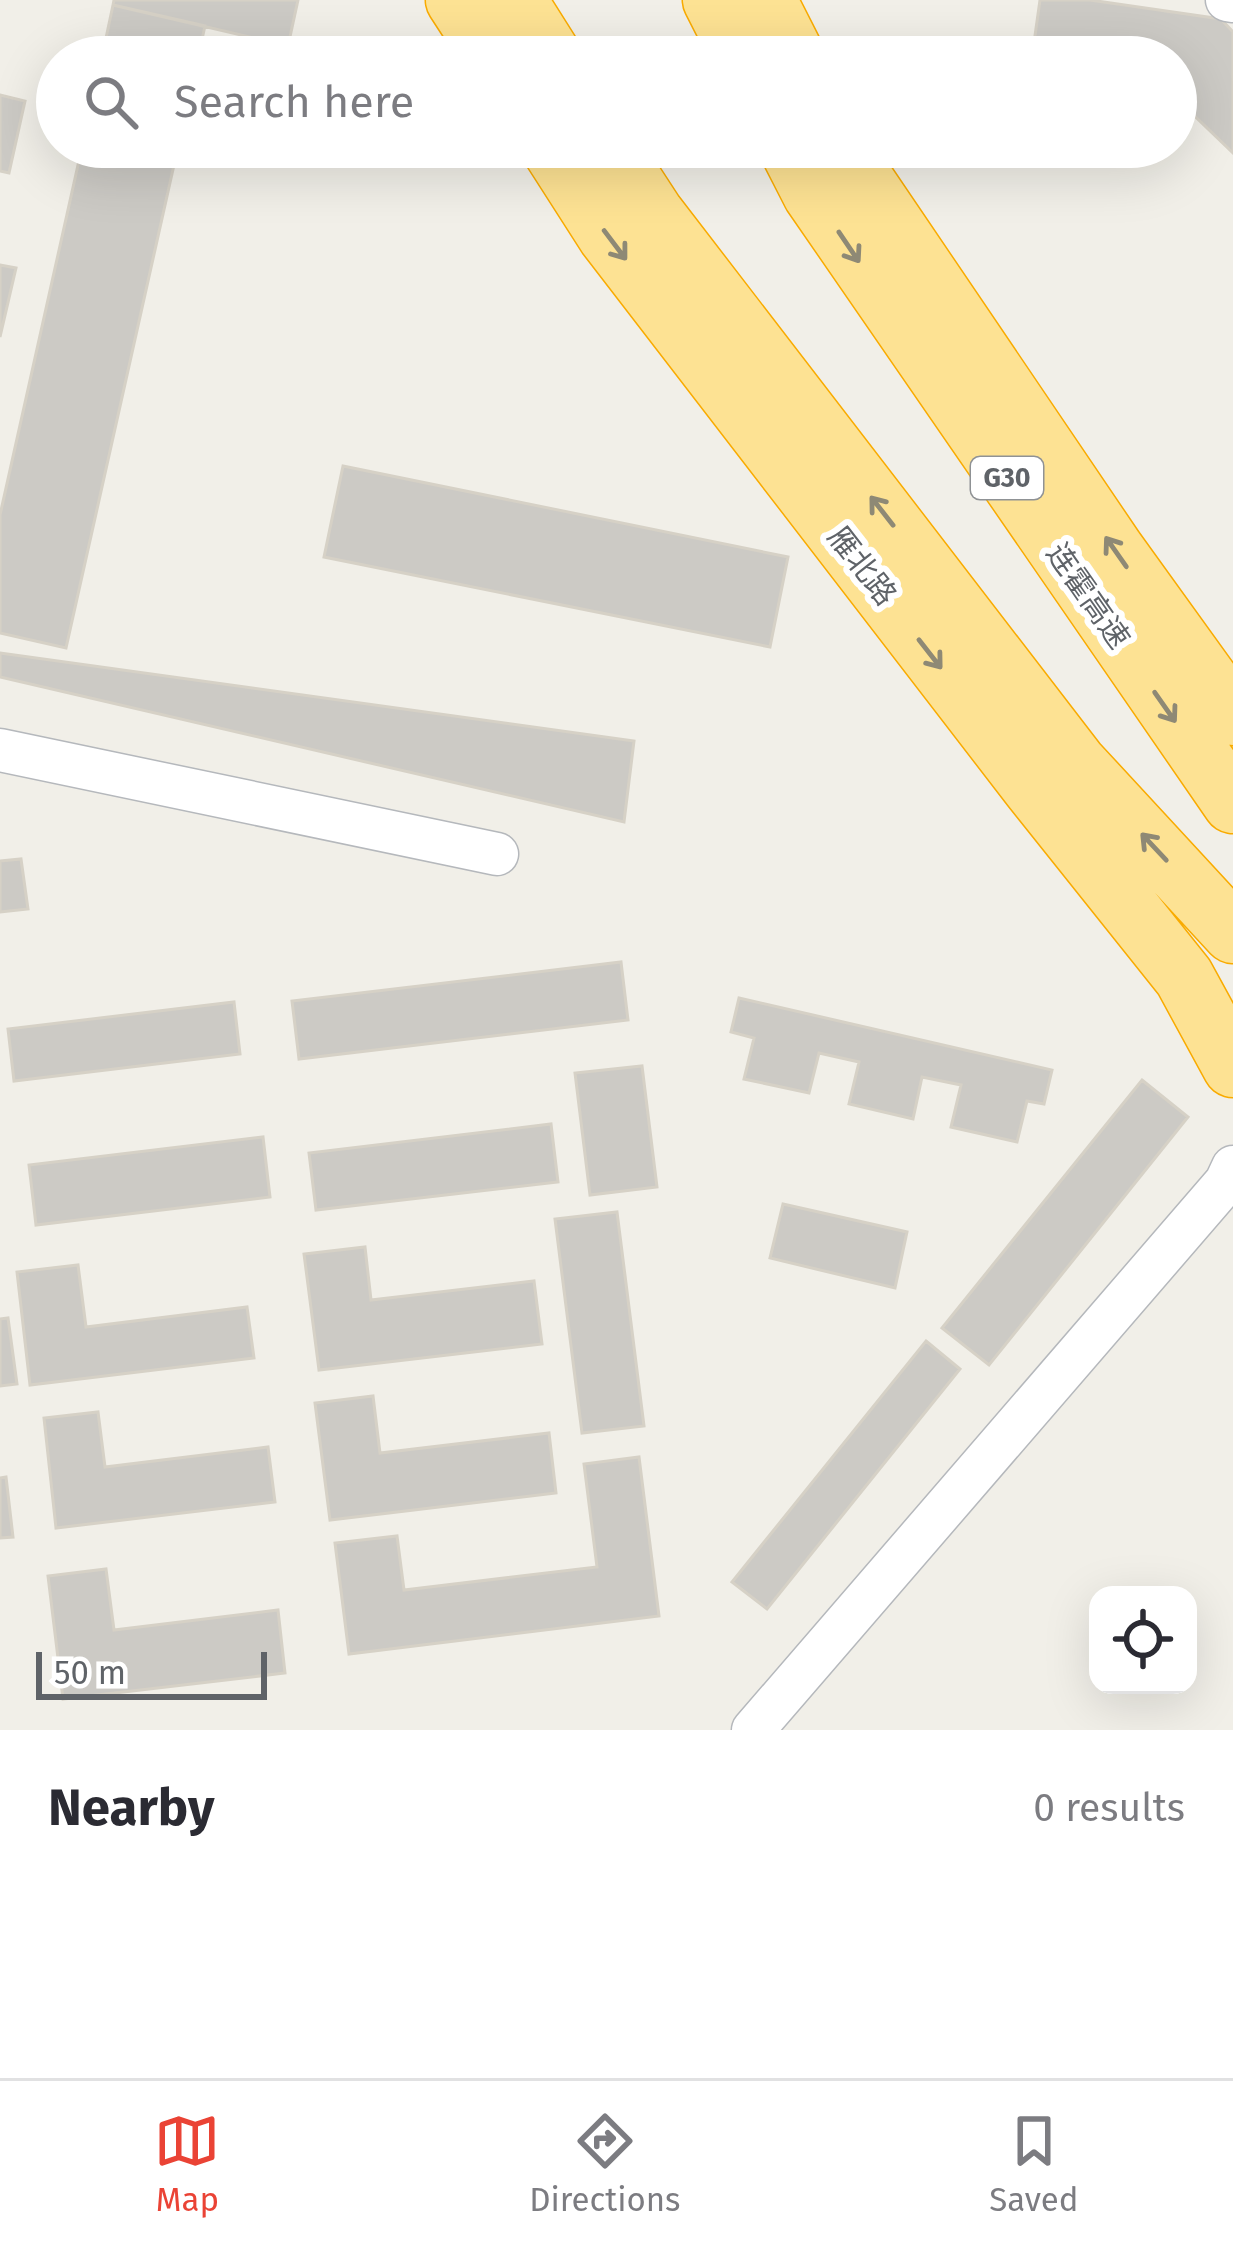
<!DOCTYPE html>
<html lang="en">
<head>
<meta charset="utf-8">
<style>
	:root { --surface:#fff; --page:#f7f7f7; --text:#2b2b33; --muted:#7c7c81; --line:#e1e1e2; --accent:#ea4335 }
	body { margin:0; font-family:"Fira Sans","Noto Sans SC",sans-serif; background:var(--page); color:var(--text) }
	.controls { position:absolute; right:36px; bottom:36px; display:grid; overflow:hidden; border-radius:24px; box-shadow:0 12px 48px #0002 }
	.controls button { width:108px; height:108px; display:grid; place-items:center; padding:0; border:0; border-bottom:3px solid var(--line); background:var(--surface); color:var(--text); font:60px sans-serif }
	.scale { position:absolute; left:36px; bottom:30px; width:231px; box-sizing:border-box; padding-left:12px; border:6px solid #5f6368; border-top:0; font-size:33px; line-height:42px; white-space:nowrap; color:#5f6368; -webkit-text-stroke:9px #fff; paint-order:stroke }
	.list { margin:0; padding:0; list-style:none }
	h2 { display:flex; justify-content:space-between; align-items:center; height:156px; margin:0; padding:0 48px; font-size:51px }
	h2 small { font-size:39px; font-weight:400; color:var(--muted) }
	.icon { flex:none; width:66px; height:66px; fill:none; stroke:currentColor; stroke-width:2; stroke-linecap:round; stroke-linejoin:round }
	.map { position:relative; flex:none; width:1233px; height:1730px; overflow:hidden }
	.search { position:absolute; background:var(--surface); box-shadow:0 12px 48px #0002; left:36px; right:36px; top:36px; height:132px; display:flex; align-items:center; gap:30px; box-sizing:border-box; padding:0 42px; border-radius:66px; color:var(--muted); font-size:45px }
	.sheet { height:348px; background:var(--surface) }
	nav { display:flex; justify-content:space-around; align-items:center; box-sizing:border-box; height:168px; border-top:3px solid var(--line); background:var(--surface); font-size:33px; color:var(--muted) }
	nav a { display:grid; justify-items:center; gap:6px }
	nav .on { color:var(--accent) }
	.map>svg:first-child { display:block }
	.building { fill:#cccac5; stroke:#d6d1c6; stroke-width:3 }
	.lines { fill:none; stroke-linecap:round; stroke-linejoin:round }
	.minor-casing { stroke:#b5b8bc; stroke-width:45 }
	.highway-casing { stroke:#f9ab00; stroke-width:63 }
	.minor { stroke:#fff; stroke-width:42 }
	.highway { stroke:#fde293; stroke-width:60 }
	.oneway { stroke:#8e8975 }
	.labels { text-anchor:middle; stroke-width:12; stroke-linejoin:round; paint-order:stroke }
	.shield { fill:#fff; stroke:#8f9295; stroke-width:3 }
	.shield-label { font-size:27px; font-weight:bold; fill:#5f6368 }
	.street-label { font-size:30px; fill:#5f6368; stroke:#fff }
</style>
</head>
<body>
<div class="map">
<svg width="1233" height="1730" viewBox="0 0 1233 1730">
	<rect width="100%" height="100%" fill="#f1efe8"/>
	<!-- building -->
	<path class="building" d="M114,0H298L288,46L113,5Z
		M1040,0H1090L1221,19L1233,32V153L1176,98V57H1032Z
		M113,5L205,26L198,57H102Z
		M0,95L25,101L9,173L0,171Z
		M82,147H178L66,648L0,633V515Z
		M0,265L16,268L0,337Z
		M343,466L788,557L770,647L324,557Z
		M0,653L634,741L624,822L0,677Z
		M21,859L28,909L0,912V861Z
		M621,962L628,1020L299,1059L292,1001Z
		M739,998L1052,1070L1044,1104L1027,1101L1017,1142L951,1127L961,1085L922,1077L913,1119L849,1104L859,1062L819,1053L809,1093L744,1079L754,1038L731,1032Z
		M234,1002L240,1054L14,1081L8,1029Z
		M642,1066L657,1187L590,1195L575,1073Z
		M1142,1080L1188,1117L989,1365L942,1328Z
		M551,1124L558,1182L316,1210L309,1153Z
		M263,1137L270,1197L36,1225L29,1165Z
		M783,1204L907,1232L895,1288L770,1258Z
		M617,1212L644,1426L582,1433L555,1219Z
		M365,1247L371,1300L534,1281L542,1344L319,1370L304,1254Z
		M78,1265L86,1327L247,1307L254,1358L30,1385L17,1272Z
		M8,1318L17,1384L0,1386V1319Z
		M926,1341L960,1369L767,1609L732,1582Z
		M373,1396L380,1453L549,1433L556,1493L330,1520L315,1403Z
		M98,1412L105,1467L268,1447L275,1502L56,1528L44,1418Z
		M639,1457L659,1616L349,1654L335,1543L397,1536L404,1590L597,1567L584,1464Z
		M6,1477L13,1537L0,1538V1478Z
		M106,1569L114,1630L278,1610L285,1673L63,1699L48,1576Z"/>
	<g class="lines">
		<!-- minor casing -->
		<g class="minor-casing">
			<path id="minor" d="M1227,0L1233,1
				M0,750L497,854
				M753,1730L1226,1182L1233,1167"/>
		</g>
		<!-- highway casing -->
		<g class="highway-casing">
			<path id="highway" d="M456,0L493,57
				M516,0L552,57
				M713,0L742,57
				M766,0L795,57
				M551,147L608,236L1033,788L1184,977L1233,1067
				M610,147L653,213L1076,763L1233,933
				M789,147L813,194L1233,803
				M841,147L1114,550L1233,715"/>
		</g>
		<!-- minor -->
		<use href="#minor" class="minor"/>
		<!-- highway -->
		<use href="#highway" class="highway"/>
	</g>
	<!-- one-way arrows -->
	<defs><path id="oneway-shaft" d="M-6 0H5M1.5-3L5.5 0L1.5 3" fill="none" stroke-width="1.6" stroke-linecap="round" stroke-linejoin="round" transform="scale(3)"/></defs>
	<g class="oneway">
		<use href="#oneway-shaft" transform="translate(615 245) rotate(53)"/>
		<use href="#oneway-shaft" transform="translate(849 247) rotate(56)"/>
		<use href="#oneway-shaft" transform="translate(882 511) rotate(-128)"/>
		<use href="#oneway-shaft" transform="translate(1116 552) rotate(-125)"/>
		<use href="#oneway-shaft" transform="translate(930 654) rotate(52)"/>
		<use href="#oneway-shaft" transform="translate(1165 707) rotate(55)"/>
		<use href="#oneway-shaft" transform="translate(1154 847) rotate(-133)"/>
	</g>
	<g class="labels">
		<!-- shield labels -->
		<rect class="shield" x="971" y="457" width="72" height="42" rx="9"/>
		<g class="shield-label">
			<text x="1007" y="487">G30</text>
		</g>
		<!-- street labels -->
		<g class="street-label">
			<text transform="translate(862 566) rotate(52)" y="10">雁北路</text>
			<text transform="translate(1088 596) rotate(55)" y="10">连霍高速</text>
		</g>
	</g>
</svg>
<div class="controls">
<button><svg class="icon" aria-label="locate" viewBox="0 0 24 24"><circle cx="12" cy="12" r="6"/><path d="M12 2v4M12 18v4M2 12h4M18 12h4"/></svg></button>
</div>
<div class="scale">50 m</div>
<div class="search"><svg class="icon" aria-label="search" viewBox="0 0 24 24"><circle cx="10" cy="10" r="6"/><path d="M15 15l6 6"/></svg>Search here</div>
</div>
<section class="sheet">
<h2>Nearby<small>0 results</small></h2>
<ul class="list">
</ul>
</section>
<nav>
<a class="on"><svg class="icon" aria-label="map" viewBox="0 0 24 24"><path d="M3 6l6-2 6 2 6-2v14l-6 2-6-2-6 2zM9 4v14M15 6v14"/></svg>Map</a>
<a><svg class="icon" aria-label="directions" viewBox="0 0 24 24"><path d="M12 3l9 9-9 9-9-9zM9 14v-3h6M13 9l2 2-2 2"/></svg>Directions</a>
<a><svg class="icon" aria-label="saved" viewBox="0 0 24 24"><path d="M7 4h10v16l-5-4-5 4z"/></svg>Saved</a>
</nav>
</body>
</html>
